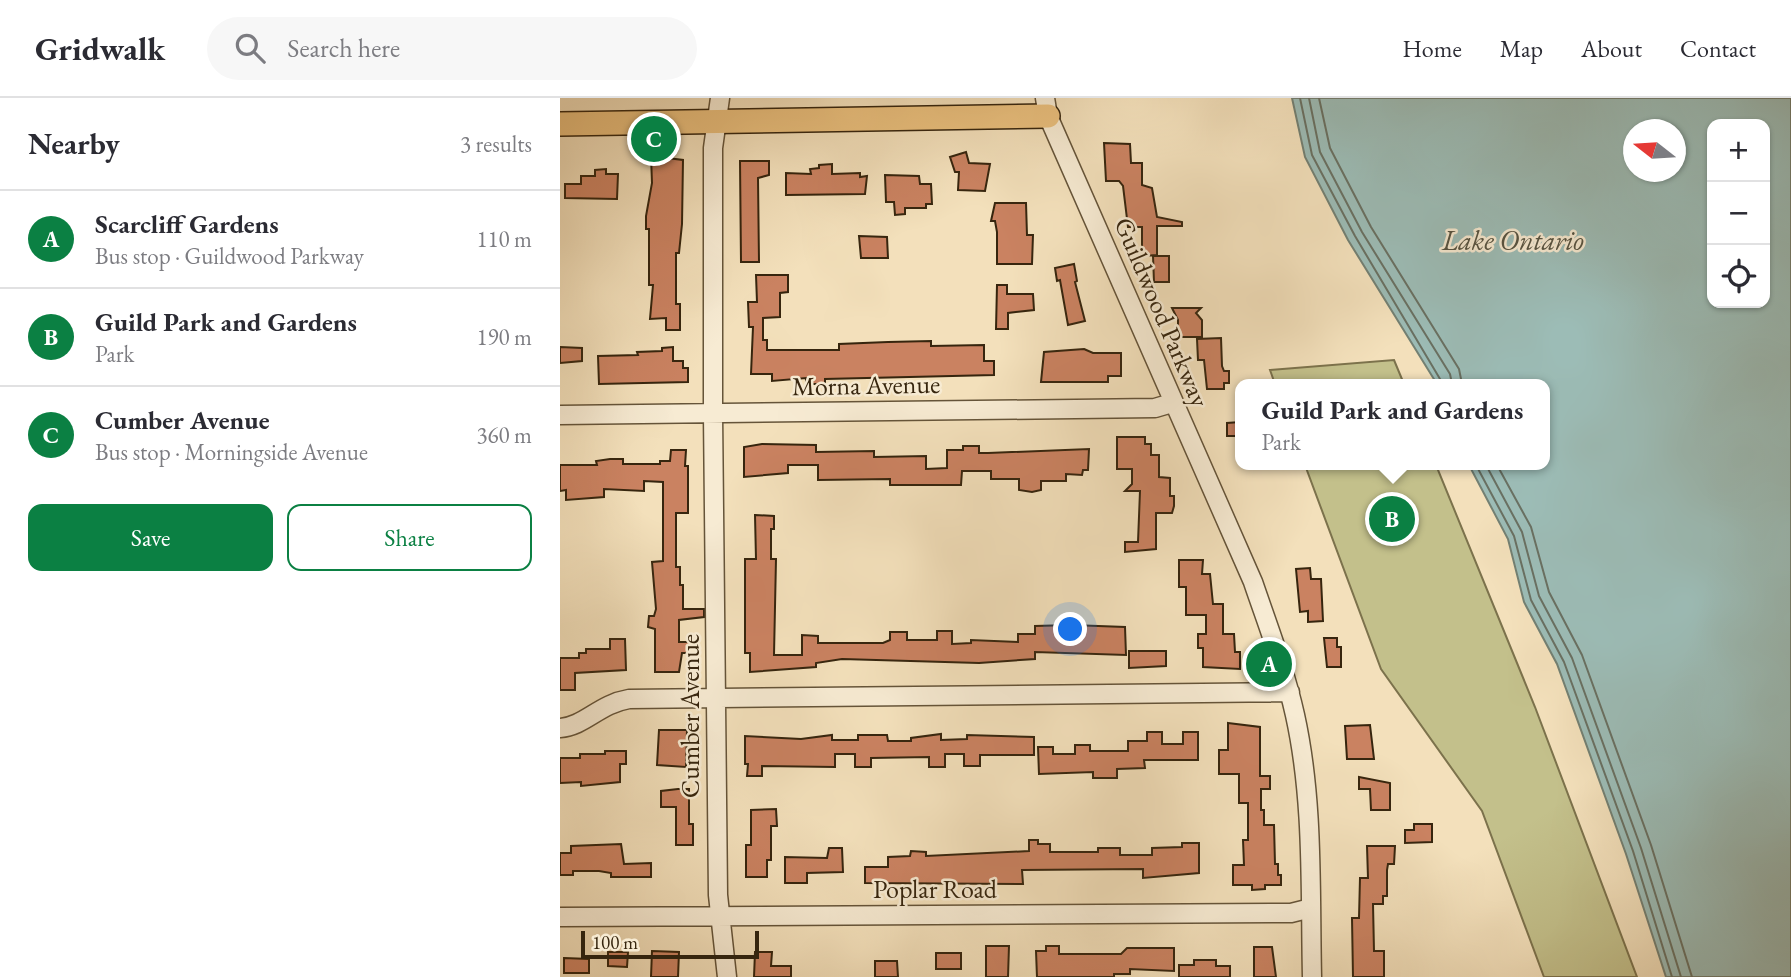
<!DOCTYPE html>
<html lang="en">
<head>
<meta charset="utf-8">
<style>
	:root { --surface:#fff; --page:#f7f7f7; --text:#2b2b33; --muted:#7c7c81; --line:#e1e1e2; --accent:#0b8043 }
	body { margin:0; font-family:"EB Garamond",serif; background:var(--page); color:var(--text) }
	.controls { position:absolute; right:21px; top:21px; display:grid; overflow:hidden; border-radius:14px; box-shadow:0 2px 5px #0004 }
	.controls button { width:63px; height:63px; display:grid; place-items:center; padding:0; border:0; border-bottom:2px solid var(--line); background:var(--surface); color:var(--text); font:35px sans-serif }
	.compass { position:absolute; left:1063px; top:21px; width:63px; height:63px; border-radius:50%; background:var(--surface); box-shadow:0 2px 5px #0004; rotate:287deg }
	.scale { position:absolute; left:21px; bottom:18px; width:178px; box-sizing:border-box; padding-left:7px; border:4px solid #36250e; border-top:0; font-size:19px; line-height:24px; white-space:nowrap; color:#36250e; -webkit-text-stroke:5px #f7ebd3; paint-order:stroke }
	.you { position:absolute; left:511px; top:532px; width:24px; height:24px; margin:-18px; border:5px solid #fff; border-radius:50%; background:#1a73e8; box-shadow:0 0 0 10px #1a73e833 }
	.badge { display:grid; place-items:center; width:46px; height:46px; border-radius:50%; background:var(--accent); color:#fff; font-size:23px; font-weight:700 }
	.pin { position:absolute; translate:-50% -50%; border:4px solid #fff; box-shadow:0 2px 7px #0006 }
	.popup { position:absolute; left:675px; top:281px; width:315px; height:91px; box-sizing:border-box; display:grid; place-content:center; border-radius:14px; background:var(--surface); filter:drop-shadow(0 2px 5px #0005); font-size:23px; white-space:nowrap; color:var(--muted) }
	.popup b { font-size:26px; color:var(--text) }
	.popup::after { content:''; position:absolute; left:50%; top:100%; margin-left:-14px; border:14px solid transparent; border-top-color:var(--surface) }
	.list { margin:0; padding:0; list-style:none }
	h2 { display:flex; justify-content:space-between; align-items:center; height:91px; margin:0; padding:0 28px; font-size:30px }
	h2 small { font-size:23px; font-weight:400; color:var(--muted) }
	.list li { display:grid; grid-template-columns:46px 1fr auto; gap:21px; align-items:center; box-sizing:border-box; height:98px; padding:0 28px; border-top:2px solid var(--line) }
	.list b { display:block; font-size:26px; white-space:nowrap }
	.list p { margin:0; font-size:23px; white-space:nowrap; color:var(--muted) }
	.list em { font-size:23px; font-style:normal; color:var(--muted) }
	.actions { display:flex; gap:14px; padding:21px 28px }
	.actions a { flex:1; padding:16px 0; border:2px solid var(--accent); border-radius:14px; text-align:center; font-size:24px; color:var(--accent) }
	.actions .main { background:var(--accent); color:#fff }
	.icon { flex:none; width:38px; height:38px; fill:none; stroke:currentColor; stroke-width:2; stroke-linecap:round; stroke-linejoin:round }
	.map { position:relative; flex:none; width:1231px; height:879px; overflow:hidden }
	header { display:flex; align-items:center; gap:42px; box-sizing:border-box; height:98px; padding:0 35px; background:var(--surface); border-bottom:2px solid var(--line) }
	header strong { font-size:33px }
	nav { display:flex; gap:38px; margin-inline-start:auto; font-size:24px }
	.search { width:490px; height:63px; background:var(--page); display:flex; align-items:center; gap:18px; box-sizing:border-box; padding:0 24px; border-radius:38px; color:var(--muted); font-size:26px }
	main { display:flex }
	aside { flex:1; background:var(--surface) }
	.map>svg:first-child { display:block }
	.green { fill:#c3c08b; stroke:#7c724c; stroke-width:2 }
	.water { fill:#9cbcb6; stroke:#738073; stroke-width:2; fill-rule:evenodd }
	.lines { fill:none; stroke-linecap:round; stroke-linejoin:round }
	.shore { stroke:#697062; stroke-width:2 }
	.building { fill:#ca8261; stroke:#36250e; stroke-width:2 }
	.minor-casing { stroke:#655439; stroke-width:21 }
	.major-casing { stroke:#36250e; stroke-width:26 }
	.minor { stroke:#f7ebd3; stroke-width:18 }
	.major { stroke:#eac07e; stroke-width:23 }
	.labels { text-anchor:middle; stroke-width:5; stroke-linejoin:round; paint-order:stroke }
	.street-label { font-size:26px; fill:#36250e; stroke:#f7ebd3 }
	.water-label { font-size:28px; font-style:italic; fill:#555240; stroke:#f7ebd3 }
</style>
</head>
<body>
<header>
<strong>Gridwalk</strong>
<div class="search"><svg class="icon" aria-label="search" viewBox="0 0 24 24"><circle cx="10" cy="10" r="6"/><path d="M15 15l6 6"/></svg>Search here</div>
<nav><a>Home</a><a>Map</a><a>About</a><a>Contact</a></nav>
</header>
<main>
<aside>
<h2>Nearby<small>3 results</small></h2>
<ul class="list">
<li><span class="badge">A</span><div><b>Scarcliff Gardens</b><p>Bus stop · Guildwood Parkway</p></div><em>110 m</em></li>
<li><span class="badge">B</span><div><b>Guild Park and Gardens</b><p>Park</p></div><em>190 m</em></li>
<li><span class="badge">C</span><div><b>Cumber Avenue</b><p>Bus stop · Morningside Avenue</p></div><em>360 m</em></li>
</ul>
<div class="actions"><a class="main">Save</a><a>Share</a></div>
</aside>
<div class="map">
<svg width="1231" height="879" viewBox="0 0 1231 879">
	<rect width="100%" height="100%" fill="#f3e0bb"/>
	<filter id="stains"><feTurbulence type="fractalNoise" baseFrequency=".00286" numOctaves="4"/><feColorMatrix values="0 0 0 0 .2 0 0 0 0 .09 0 0 0 0 .02 0 0 0 .5 -.17"/></filter>
	<radialGradient id="worn" r=".72"><stop offset=".6" stop-color="#630" stop-opacity="0"/><stop offset="1" stop-color="#630" stop-opacity=".3"/></radialGradient>
	<!-- green -->
	<path class="green" d="M834,262L844,286H715L710,272Z
		M745,367H876L975,609L1077,879H984L922,713L821,571Z"/>
	<!-- water -->
	<path class="water" d="M732,0H1231V879H1106L1066,756L997,566L964,504L948,441L909,367H984V286H877L788,142L745,59ZM1152,26H1205V205H1152ZM1074,32H1116V74H1074Z"/>
	<g class="lines">
		<!-- shore -->
		<path class="shore" d="M740,0L752,57L795,138L883,286
			M749,0L760,54L802,134L890,276L892,286
			M759,0L770,50L811,129L899,271L902,286
			M916,367L954,438L971,502L1004,564L1073,753L1112,879
			M926,367L962,434L979,498L1012,560L1081,750L1121,879
			M937,367L971,429L989,494L1022,557L1091,747L1132,879"/>
	</g>
	<!-- building -->
	<path class="building" d="M544,45L570,46L571,65H582V87L592,90L597,119L622,124V128H597V157L582,158V129H568L563,88L559,83H546Z
		M406,54L409,65L430,66L425,93L398,92L399,74H395L390,59Z
		M91,58L123,62L122,126L119,155H116V206H120V232H106V220L90,221L93,187H89V131H86V118L92,85Z
		M180,63H209V77L198,80L199,164H181Z
		M272,66V76L300,75V79L307,78L305,96L226,97V75L251,76L250,71L259,70V67Z
		M46,71V76H58L57,101L5,100V86H21V78H35V72Z
		M325,77L359,78L360,86H371L372,106H366V110H345V116L335,117L334,104H326Z
		M435,105H466L467,137H473L472,166H437V134L435,123H431Z
		M299,138L327,139L328,160H301Z
		M593,158H609V184H594Z
		M514,166L517,183L515,184L525,223L508,227L500,182L497,183L495,170Z
		M196,177H228V194L220,195V219L203,220V242H207V252H279V246L328,244L371,243V248L424,247V263H434V277L265,281V286H246V280L212,283V276H191L193,229H189L188,204H197Z
		M437,187H447V196H473L474,212L448,215V231H436Z
		M612,210H641L636,215L642,222V239H618V222Z
		M661,240L662,268L664,273H669V285H664V291H647L644,262H638L637,241Z
		M0,249L22,250V263L0,265Z
		M113,249V263H123V270H128V284L39,286L38,258L78,257L77,254L102,253V250Z
		M524,251L533,255H561V278H548V284H481L484,254Z
		M680,324V338H667V325Z
		M557,339H585V346H591V357H599V379L610,380V398H614V408L612,415H596V451L565,454V444H578L580,393H565L572,386V371H557Z
		M202,346L256,347V354L314,353V359L366,358V371L387,370V352H403V348H419V355H428L529,351L528,372H523L522,377L506,376V383H481V392L472,394L459,392V381H431V373H402L401,387H330V381L258,382V367H228V375L184,379V349Z
		M111,352H126L125,368H128V415H116V469H120V487H123V511H144V519L119,522V544H129V555H122L119,574H95V531L88,529L89,518H94L96,511L92,464L103,463V384L84,383V393L44,391V399L6,402V392L0,393V367H37L36,363L50,361H63V366H100V363H110Z
		M195,417L214,418V431H211V461H216L214,557H242V537L258,538V545H323L330,542V534H347V542H377V533H392V546L411,545V542L458,544V536H475V528L511,527L565,529L566,557L475,554V561L419,565L282,561L256,565V569L190,574V555H185V461H196Z
		M619,462H643L642,476H650L653,506H663V536H674L675,554H680V571L643,569V550H638V536H646V517H626V489H619Z
		M750,470L751,481H761L763,523L748,524V513L740,514L736,471Z
		M764,540H777V549H781V569H767Z
		M50,541H65L66,572L15,575V592H0V560H19V555H26V551H50Z
		M569,553H606V568L569,570Z
		M668,625L700,629V678H710V691H701V712H704V727H714L715,766H718V777H721V787H705V791L692,792V787H673V767H684L683,742H688V705H679V676H659V652H668Z
		M810,627L814,661H787L785,628Z
		M99,632H127L126,669L97,667Z
		M587,634H602V646H623V634H638V662H584L585,670L557,671V680H533V674L479,676L478,649H493V656H515V647H530V653H568V643H587Z
		M381,636V642L407,641V637L474,639V657H420V668H404V656H385V669H369V659L311,660V669H295V656H275V669L202,668V678H187L188,666H185V638L241,641L272,637V642H298V637H327L328,643H351V640Z
		M45,653H66V666H60V684L21,688V684L0,685V660H20V656H45Z
		M799,679L830,685V712H811L810,691H799Z
		M118,691H129V726H133V747H116V709H101V693Z
		M216,711L217,728H211V762H207V779H186V747H191V712Z
		M854,726H872V744L845,745V732H854Z
		M469,742H478V746H490V754H538V750H560V757H592V750L622,749V745H639V775L583,780V771L462,772L463,786L305,785V769H328V759L350,758L351,753L366,754V758L469,753Z
		M61,746L64,766L91,765V779H51V775L39,773H13V777H0V755H11V748Z
		M807,748H835L834,766H828L827,772V798H823V806H813L814,853H824V879H793L792,820H799L800,780H808Z
		M269,750H282L283,774L247,775V785H225V759L267,760Z
		M426,848H449L448,879H426Z
		M486,848H499V856H561L567,850H614V873L570,871V876H554V879H477L476,853H486Z
		M694,849H712L716,879H694Z
		M92,853L119,854L118,879H91Z
		M48,854H68L67,869L48,868Z
		M195,854H212L211,868H231V879H194Z
		M376,855H401V871H376Z
		M4,860L29,861V875H4Z
		M634,862H656V868H670V879H619V867H634Z
		M315,863H337L338,879H315Z"/>
	<g class="lines">
		<!-- minor casing -->
		<g class="minor-casing">
			<path id="minor" d="M160,0L153,50V316L158,797L167,879
				M485,0L488,18L693,484C708,528 725,572 735,617C754,703 750,792 752,879
				M0,317L595,310L612,305
				M0,630C25,628 39,606 69,601L730,594
				M0,819L731,815L751,810"/>
		</g>
		<!-- major casing -->
		<g class="major-casing">
			<path id="major" d="M0,26L488,18"/>
		</g>
		<!-- minor -->
		<use href="#minor" class="minor"/>
		<!-- major -->
		<use href="#major" class="major"/>
	</g>
	<g class="labels">
		<!-- street labels -->
		<g class="street-label">
			<text transform="translate(602 214) rotate(67)" y="9">Guildwood Parkway</text>
			<text transform="translate(306 287) rotate(-1)" y="9">Morna Avenue</text>
			<text transform="translate(130 618) rotate(-90)" y="9">Cumber Avenue</text>
			<text x="375" y="800">Poplar Road</text>
		</g>
		<!-- water labels -->
		<g class="water-label">
			<text x="953" y="152">Lake Ontario</text>
		</g>
	</g>
	<rect width="100%" height="100%" filter="url(#stains)"/>
	<rect width="100%" height="100%" fill="url(#worn)"/>
</svg>
<div class="controls">
<button>+</button>
<button>−</button>
<button><svg class="icon" aria-label="locate" viewBox="0 0 24 24"><circle cx="12" cy="12" r="6"/><path d="M12 2v4M12 18v4M2 12h4M18 12h4"/></svg></button>
</div>
<svg class="compass" viewBox="-18 -18 36 36"><path d="M0-13l5 13h-10z" fill="#e53935"/><path d="M0 13l5-13h-10z" fill="#7c7c81"/></svg>
<div class="scale">100 m</div>
<div class="you"></div>
<div class="pin badge" style="left:709px;top:566px">A</div>
<div class="pin badge" style="left:832px;top:421px">B</div>
<div class="popup"><b>Guild Park and Gardens</b>Park</div>
<div class="pin badge" style="left:94px;top:41px">C</div>
</div>
</main>
</body>
</html>
